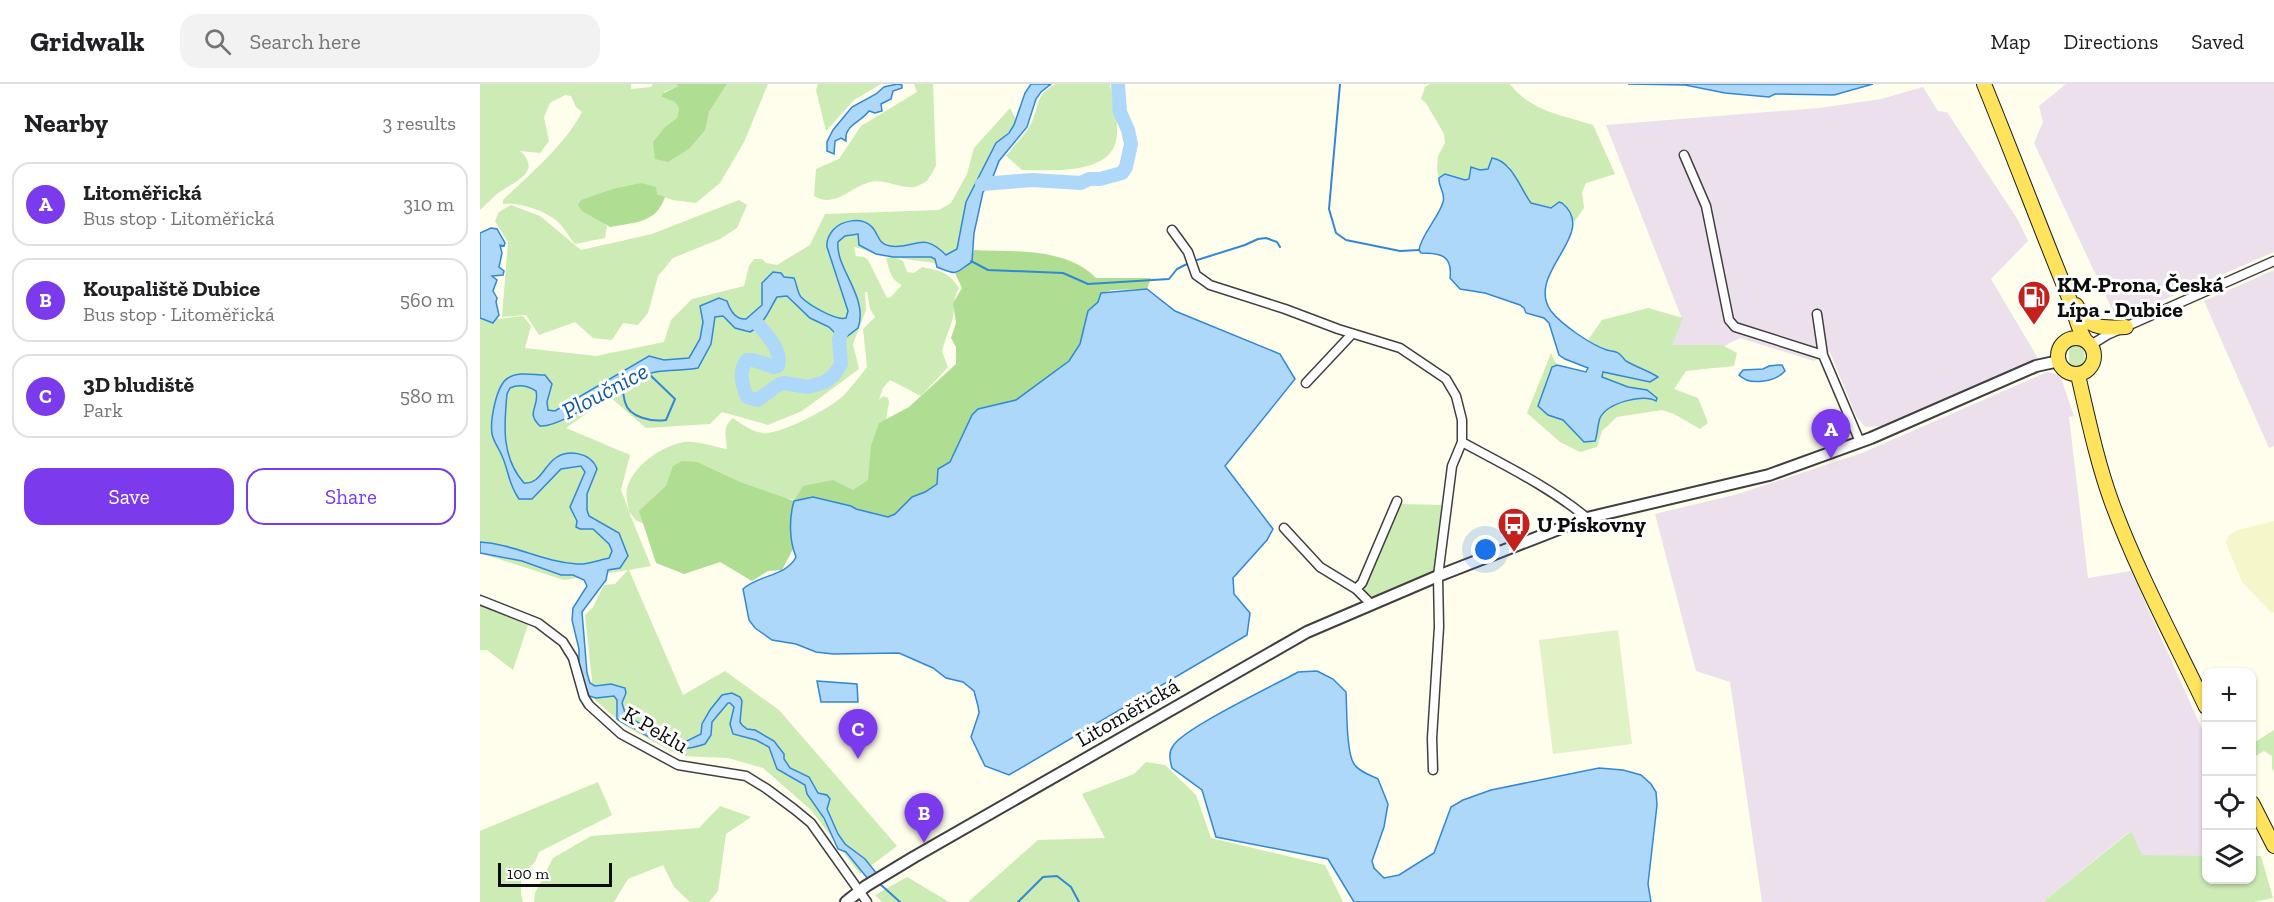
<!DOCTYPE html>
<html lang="en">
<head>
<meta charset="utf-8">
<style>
	:root { --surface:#fff; --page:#f2f2f2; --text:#202124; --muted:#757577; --line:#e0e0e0; --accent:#7c3aed }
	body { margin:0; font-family:"Zilla Slab",serif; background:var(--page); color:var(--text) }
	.controls { position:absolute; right:18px; bottom:18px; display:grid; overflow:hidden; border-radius:12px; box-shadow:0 2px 4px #0004 }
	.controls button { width:54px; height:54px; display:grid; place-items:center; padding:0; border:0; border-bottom:2px solid var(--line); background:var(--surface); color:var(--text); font:30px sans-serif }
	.scale { position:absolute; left:18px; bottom:15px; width:114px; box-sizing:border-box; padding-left:6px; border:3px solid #0d0d0d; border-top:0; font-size:16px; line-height:21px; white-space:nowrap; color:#0d0d0d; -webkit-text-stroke:4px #fff; paint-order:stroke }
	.you { position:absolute; left:1006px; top:466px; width:21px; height:21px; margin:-15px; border:4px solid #fff; border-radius:50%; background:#1a73e8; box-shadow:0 0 0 9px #1a73e833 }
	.badge { display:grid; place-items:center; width:39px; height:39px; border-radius:50%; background:var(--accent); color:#fff; font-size:20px; font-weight:700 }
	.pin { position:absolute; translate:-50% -50px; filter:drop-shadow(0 2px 3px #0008) }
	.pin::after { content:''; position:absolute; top:32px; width:21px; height:18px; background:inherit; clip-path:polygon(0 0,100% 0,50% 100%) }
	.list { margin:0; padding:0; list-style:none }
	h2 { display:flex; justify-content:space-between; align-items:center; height:78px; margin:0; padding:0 24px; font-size:26px }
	h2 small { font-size:20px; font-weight:400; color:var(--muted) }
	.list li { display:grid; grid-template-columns:39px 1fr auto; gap:18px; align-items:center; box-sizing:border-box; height:84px; margin:0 12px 12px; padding:0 12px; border:2px solid var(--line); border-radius:18px }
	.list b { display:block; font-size:22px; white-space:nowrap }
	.list p { margin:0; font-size:20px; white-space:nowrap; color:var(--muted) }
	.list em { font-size:20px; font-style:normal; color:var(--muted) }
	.actions { display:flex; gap:12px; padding:18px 24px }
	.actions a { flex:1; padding:14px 0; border:2px solid var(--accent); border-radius:18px; text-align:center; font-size:21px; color:var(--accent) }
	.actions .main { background:var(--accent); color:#fff }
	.icon { flex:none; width:33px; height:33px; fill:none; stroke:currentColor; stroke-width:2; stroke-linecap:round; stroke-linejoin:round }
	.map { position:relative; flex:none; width:1794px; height:818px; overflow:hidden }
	header { display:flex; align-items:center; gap:36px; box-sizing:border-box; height:84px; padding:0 30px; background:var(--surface); border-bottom:2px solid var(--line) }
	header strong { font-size:28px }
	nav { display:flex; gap:33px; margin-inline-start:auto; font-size:21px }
	.search { width:420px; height:54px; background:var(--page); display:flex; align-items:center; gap:15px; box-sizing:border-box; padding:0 21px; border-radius:18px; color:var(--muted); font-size:22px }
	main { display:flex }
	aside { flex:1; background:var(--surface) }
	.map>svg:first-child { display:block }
	.industrial { fill:#ece0ec }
	.farmland { fill:#f6f6cb }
	.green { fill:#cdebb4; fill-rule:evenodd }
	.forest { fill:#afdd92 }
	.pitch { fill:#e0f2c6 }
	.water { fill:#aed8f9; stroke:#3188d5; stroke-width:1.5 }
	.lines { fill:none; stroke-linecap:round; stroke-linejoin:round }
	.stream { stroke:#3188d5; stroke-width:2 }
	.river { stroke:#aed8f9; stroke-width:14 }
	.minor-casing { stroke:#404040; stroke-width:11 }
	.tertiary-casing { stroke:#404040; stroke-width:14 }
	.primary-casing { stroke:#1e1e1e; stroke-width:16 }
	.minor { stroke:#fff; stroke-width:8 }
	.tertiary { stroke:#fff; stroke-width:10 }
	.primary { stroke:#ffe35c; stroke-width:14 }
	.labels { text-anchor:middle; stroke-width:6; stroke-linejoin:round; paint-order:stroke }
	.poi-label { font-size:22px; font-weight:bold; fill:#0d0d0d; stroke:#fff; text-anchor:start }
	.street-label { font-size:22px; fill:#0d0d0d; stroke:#fff }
	.water-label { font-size:24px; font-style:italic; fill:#0f59a5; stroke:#fff }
</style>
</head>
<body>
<header>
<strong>Gridwalk</strong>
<div class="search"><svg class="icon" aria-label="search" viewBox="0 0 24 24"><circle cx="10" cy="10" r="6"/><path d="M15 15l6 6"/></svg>Search here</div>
<nav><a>Map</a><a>Directions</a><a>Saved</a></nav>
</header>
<main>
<aside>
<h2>Nearby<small>3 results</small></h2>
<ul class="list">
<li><span class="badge">A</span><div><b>Litoměřická</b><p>Bus stop · Litoměřická</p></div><em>310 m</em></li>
<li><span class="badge">B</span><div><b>Koupaliště Dubice</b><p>Bus stop · Litoměřická</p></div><em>560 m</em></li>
<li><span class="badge">C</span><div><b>3D bludiště</b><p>Park</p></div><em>580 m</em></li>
</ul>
<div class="actions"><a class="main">Save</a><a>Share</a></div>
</aside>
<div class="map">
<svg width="1794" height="818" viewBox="0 0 1794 818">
	<rect width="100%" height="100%" fill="#fffdec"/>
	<!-- industrial -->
	<path class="industrial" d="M1586,0H1794V168L1637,236L1554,59L1563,38L1559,22Z
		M1443,3L1458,27L1467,28L1538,136L1548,157L1511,195L1559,276L1402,342L1385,343L1376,332L1350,268L1334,277L1260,254L1242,263L1188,261L1202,235L1126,41L1339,24L1401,15Z
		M1794,186V362L1789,364L1724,217Z
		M1567,288L1576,290L1581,294L1594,332L1589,333L1608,494L1651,487L1726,654V772H1662L1650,747L1563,818H1282L1250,598L1216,587L1175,430L1258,410L1382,369Z"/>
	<!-- farmland -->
	<path class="farmland" d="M1794,437V528L1792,529L1762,498L1746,459L1749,451L1758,446Z"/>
	<!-- green -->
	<path class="green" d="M0,0H151V5L171,3L173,0H196L198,2L184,8L182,13L196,18L199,24L197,34L186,42L210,64L224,46L229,28L247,0H288L264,58L240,99L216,119L192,116L177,110L116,134L127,142L125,154L95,160C89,153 84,143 77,137C64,126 39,118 23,120V116C51,89 84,62 102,28L96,23L91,12L85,11L70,19L64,33L69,57L60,69L40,67C64,89 32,98 17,110C11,115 6,121 0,126Z
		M338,0H401L374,16L346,47L336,6Z
		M434,0H453L456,82L447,97C443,99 438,102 434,103C419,105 403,93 387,99C369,105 354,124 334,112L336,85L359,75L381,42L437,8Z
		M576,0H630C633,17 641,43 635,60C625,91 567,86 542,86L526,72C534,61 546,50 552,38C560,19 555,11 576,0Z
		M950,0H1030C1050,27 1082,31 1113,41L1135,90L1106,99L1102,108L1104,124L1094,138L1092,131L1079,118L1072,124L1051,119L1029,82L1011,76L1012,80L1008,85L1000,86L995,83L989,87L990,95L985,96L965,90L959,94L957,86L958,72L965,59L964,50L946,19L941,15L945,3Z
		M530,24L536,35C533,46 525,52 516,59L477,165L455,179L417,174L423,177L427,188L434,189L442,183C461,187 469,188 479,204C471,218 476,225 472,237C469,246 464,258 462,268L468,283L441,312L410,296L403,304L399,316L403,312L408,314L409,318L405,342L403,399L371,412L316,416L291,412L177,444L157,437L149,428L171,482L149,486L203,611L245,587L299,626L417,762L380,790L331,726L283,684L248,674L200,672L145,642L114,615L105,531L113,523L124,501L135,500L148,486L84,496L0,469V234L14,240L17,235L43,232L51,242L45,264L116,272L184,258L191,236L212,215L264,202L269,182L274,175H282L286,179L297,181L330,161L345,130L459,126L471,119L487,90L494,64ZM374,163L412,173L406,174C410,187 410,195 422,201L411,213L407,214L388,176L384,173L376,172ZM385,208H387L390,225L395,233L383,245L387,283C379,293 371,304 363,312C351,324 298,352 282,349C271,347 261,340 253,334C242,343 246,352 247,365C234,363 216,356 204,358C183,362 158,378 149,399C144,408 148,418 149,427L141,406L150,371L86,344L130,313L166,344L230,340L242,328L288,341L322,327L379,285L373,260L386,226Z
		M259,116L267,121L257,144L240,155L193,174L178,192L168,229L158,241L143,239L132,256L113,254L95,238L59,251L46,231L22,233L28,158L15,137L19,128L31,121L60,132L101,166L172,150Z
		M1168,224L1203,234L1192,261H1242L1257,269L1254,282L1206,287L1194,305L1218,314L1228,339L1220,345L1194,330L1182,326L1137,333L1122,347L1117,363L1100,368L1080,358L1047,329L1071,269L1077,281L1071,286L1062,313L1073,333L1080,334L1117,353C1117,346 1118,336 1122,330C1131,320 1164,309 1175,317L1167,306L1148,303L1122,293L1123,288L1170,298L1177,291L1147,277L1138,268L1127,267L1108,256L1122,236Z
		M1596,261L1604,263L1605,281L1597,285L1589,282V263Z
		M921,420L962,421L954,488L892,514L884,505Z
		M0,518L41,535L48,541L33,586L7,566H0Z
		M1794,646V688L1792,684V672L1784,667L1772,674V660Z
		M666,678L685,681L716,711L731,754L845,781L863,818H488L558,756L625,754L602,710L654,690Z
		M118,698L132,731L59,768L55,778L41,792V810L43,818H0V747Z
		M240,722L271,733L246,750L238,807L229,818H210L194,803L183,781L148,795L134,818H54L55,809L73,774L111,752L219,744Z
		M1651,747L1662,771L1726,772V796H1772V772H1781L1793,814L1774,818H1563Z
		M427,793L469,818H402L395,811Z"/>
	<!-- forest -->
	<path class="forest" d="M196,0H247L229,28L225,46L210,64L188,78L175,75L173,58L186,42L197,34L199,24L195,18L182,13V10L198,2Z
		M161,99L176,103L177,110L185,113C176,140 154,138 130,143L102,127L98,121L101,116L133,105Z
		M494,166C534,168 586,163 616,194H671L667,205L632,206L621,209L618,218L608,227L600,260L589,277L536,316L498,325L492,331L470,378L462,382L457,400L445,408L432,413L415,430L408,433L376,425L371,422L333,413L311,440L313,465L302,486L288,487L272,497L240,478L204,490L176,479L159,427L186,402L193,382L202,377L217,378L260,398L314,417L323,402L353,396L373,406L388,396L391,362L399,339L429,323L476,280V263L471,254L476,239L473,219L482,204L475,189C486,185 491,178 494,166Z"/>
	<!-- pitch -->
	<path class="pitch" d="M1138,546L1152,660L1073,670L1059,556Z"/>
	<!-- water -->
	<path class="water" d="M417,0L422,1V4L413,7L411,15L401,20L402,27L395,29L389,27C380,39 364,41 366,57L361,54L355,57L354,70L347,67V58L353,46L372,23L396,10L404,3Z
		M551,0H571L561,8L556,15L547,43L519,77L511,98L503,108L494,149L492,178C475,188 480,193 457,183L455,175L451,173H413L396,170L379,161L378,150L365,152L358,158C355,184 389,213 378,244L365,254H360L349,243L330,234L307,212L297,213C289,226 284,241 270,248L255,244L243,232L235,233L231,260L218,284C198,288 178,284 159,293C136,303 81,344 60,342C45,328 60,323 56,307C48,302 39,300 30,304L27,310C24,341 21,373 44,399C59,400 63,385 73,376C86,364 111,368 117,385L107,410V426L109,432L139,449L148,472L140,484L128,486L126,496L102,528L107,589L110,599L115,602L131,600L145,604L146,609L142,619L146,632L163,641L174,651L205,658L221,650L222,640L230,626L242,611L252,609L260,613L262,617L260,638L262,641L267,645L275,646L294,657L304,670V675L310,684L329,693L338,709L347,711L350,715L347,725L358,750L365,760L385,775L397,790L388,795L366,768L358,765L344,734L327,710L325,701L297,685L289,663L276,656L253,650L250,640L254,623L250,619H248L232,638L231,651L225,660C196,670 186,663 162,649C154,643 144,641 137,635V616L134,612L116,614L109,612L99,584V565L92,536L93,524L107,502L104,496L93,491H81L42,477L0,469V458C34,460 63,478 97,480C107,481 119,476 129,474L132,467L129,460L113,445H100L96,443L97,437L90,423L105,388L101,382L81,385L52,415H39C28,400 29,387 22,372C19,364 14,359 12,350C10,337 16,301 28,294C38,287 54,291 65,291L72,300L67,318L68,326L75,327L169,272L184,276L209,274L220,255L223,238L220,222L239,214L247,217C250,226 255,236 266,235L282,221V199L293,188L301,189L304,193L314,194C317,200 317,208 321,213C329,221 356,237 366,234L368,227L347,163C346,156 349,151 353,146C362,136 381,133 391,142C399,149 397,160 410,162C436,166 441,146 466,171L477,165L486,118L516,59L529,49L534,41L545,9Z
		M1148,0H1393L1354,11L1295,10L1289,13L1245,9L1205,1Z
		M1012,74C1032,77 1040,104 1051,119L1071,124L1079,118L1082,119C1120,150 1044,189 1071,227C1081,240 1111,261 1127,266C1130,267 1133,267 1136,268C1140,269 1143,274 1146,277C1156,283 1169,287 1178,293L1170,298L1123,288L1122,293L1148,303L1167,306L1177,314L1176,317C1164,309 1127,319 1120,334C1117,342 1118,350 1115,357L1104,358L1083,336L1068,331L1058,322L1072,283L1077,281L1106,288L1108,284L1085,275L1079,271L1069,239L1064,234L1046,229L1044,224L1040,221L1005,209L980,205L970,194C973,171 960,169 941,169L939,166C941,151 959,133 963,118C966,109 958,103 959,94L965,90L985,96L989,95L991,83L1000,86L1008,85Z
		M11,144L17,145L25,159L24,162L20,161L22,169L19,183L24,187L23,191L12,192L17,196L13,207L17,214L16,218L19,231L13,239L0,234V149Z
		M667,205L695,227L800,270L815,295L745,382L793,445L787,456L753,494L754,510L770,529L767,551L529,691L505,682L491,653L499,629L498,622L494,607L483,598L466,594L453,584L419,569L353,570L336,568L316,560L292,556L275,544L269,536L263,505C278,491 307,492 316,473C309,456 309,434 314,417L333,413L371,422L376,425L408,433L415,430L432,413L445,408L457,400L458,385L470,378L492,331L498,325L536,316L589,277L600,260L608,227L618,218L621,209Z
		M1298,281H1302L1305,287C1295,298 1269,302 1259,291L1263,286L1283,285L1289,282Z
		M837,587L853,595L866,608C867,624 866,668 874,680C879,688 890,691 898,695L908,720L904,743L892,777L894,784L904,794L919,791L954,769L971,723L983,716L1011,706L1119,684L1143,686L1161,691L1171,700L1176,708L1177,721L1168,800L1171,818H874L848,775L736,753L722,706L692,684C690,676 688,669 693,662C704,644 795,601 818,588Z
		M337,597L377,600L378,618H341Z"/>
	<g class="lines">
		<!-- stream -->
		<path class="stream" d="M860,0L849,125L856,149L866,156L920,167L939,166
			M491,177L508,186L583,189L608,200L689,195L697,185L707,180
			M714,177L765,161L778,155L786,154L797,158L800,163
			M139,301C144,306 143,311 145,318C149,334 173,338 186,336L195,315L167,288
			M400,800L420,818
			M538,818L563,793L577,792L591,803L599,818"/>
		<!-- river -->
		<path class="river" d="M502,100L552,96L601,99L609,95H620L642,89L646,83L651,60L648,46L640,28L638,0
			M276,238C285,249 303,266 298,282L294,283L273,276H267C258,286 262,301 267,313L278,316L298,301L304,299L328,303L345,298L354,291L361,280L359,256L363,243"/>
		<!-- minor casing -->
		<g class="minor-casing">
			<path id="minor" d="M1204,71L1226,122L1249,236L1255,243L1343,271
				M692,146L708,168L716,191L730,201L805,225L858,245L920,264L966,295L976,312L982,336V358L972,382L958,492L959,543L952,654L953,686
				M1337,230L1343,271L1380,358
				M1611,261L1627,251L1794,177
				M826,299L872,250
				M982,358C1024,381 1070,403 1107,434
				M804,444L840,483L876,505
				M0,516L58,539L83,558L93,574L104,613L109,621L141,650L198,681L266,692L287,705L314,725L331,739L387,818
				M891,520L876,505L882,499L917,417"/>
		</g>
		<!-- tertiary casing -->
		<g class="tertiary-casing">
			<path id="tertiary" d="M366,818L386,802L434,773L827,548L958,492L1107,434L1289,391L1391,354L1556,282L1579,277"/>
		</g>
		<!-- primary casing -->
		<g class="primary-casing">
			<path id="primary" d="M1504,0C1533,71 1560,143 1589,214C1595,228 1597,243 1605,256
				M1596,221C1610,246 1620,244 1646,243
				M1578 272a18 18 0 1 1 36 0a18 18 0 1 1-36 0Z
				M1598,291C1608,334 1617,378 1632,419C1657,487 1695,558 1726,623
				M1772,719L1794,762"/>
		</g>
		<!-- minor -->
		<use href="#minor" class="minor"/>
		<!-- tertiary -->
		<use href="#tertiary" class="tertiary"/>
		<!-- primary -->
		<use href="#primary" class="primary"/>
	</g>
	<!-- icons -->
	<defs>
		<g id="fuel-pin" transform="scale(1.725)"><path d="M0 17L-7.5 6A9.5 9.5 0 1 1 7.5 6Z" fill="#c4211d" stroke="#fff"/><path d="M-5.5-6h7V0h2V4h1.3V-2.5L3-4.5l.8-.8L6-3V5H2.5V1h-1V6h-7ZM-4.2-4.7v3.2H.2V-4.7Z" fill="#fff"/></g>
		<g id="bus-pin" transform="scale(1.725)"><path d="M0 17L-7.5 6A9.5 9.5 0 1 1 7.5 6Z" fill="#c4211d" stroke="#fff"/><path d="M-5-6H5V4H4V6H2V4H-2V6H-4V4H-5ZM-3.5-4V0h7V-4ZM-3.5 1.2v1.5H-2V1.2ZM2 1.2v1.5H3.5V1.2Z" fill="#fff"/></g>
	</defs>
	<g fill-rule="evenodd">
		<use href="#fuel-pin" x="1554" y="213"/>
		<use href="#bus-pin" x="1034" y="440"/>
	</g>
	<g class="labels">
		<!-- poi labels -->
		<g class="poi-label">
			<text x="1577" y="208">KM-Prona, Česká<tspan x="1577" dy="25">Lípa - Dubice</tspan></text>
			<text x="1057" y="448">U Pískovny</text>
		</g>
		<!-- street labels -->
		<g class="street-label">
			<text transform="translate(647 628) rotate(-30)" y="8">Litoměřická</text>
			<text transform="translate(176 645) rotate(30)" y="8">K Peklu</text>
		</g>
		<!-- water labels -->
		<g class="water-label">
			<text transform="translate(125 307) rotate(-28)" y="8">Ploučnice</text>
		</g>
	</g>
</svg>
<div class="controls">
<button>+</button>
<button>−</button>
<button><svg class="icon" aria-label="locate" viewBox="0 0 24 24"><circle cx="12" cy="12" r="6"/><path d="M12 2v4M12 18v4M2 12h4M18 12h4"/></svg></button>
<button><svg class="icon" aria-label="layers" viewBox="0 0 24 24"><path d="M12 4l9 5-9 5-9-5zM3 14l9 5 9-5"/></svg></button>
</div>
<div class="scale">100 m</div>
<div class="you"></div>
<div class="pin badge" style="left:1351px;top:375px">A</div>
<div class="pin badge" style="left:444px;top:759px">B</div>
<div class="pin badge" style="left:378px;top:675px">C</div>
</div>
</main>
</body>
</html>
